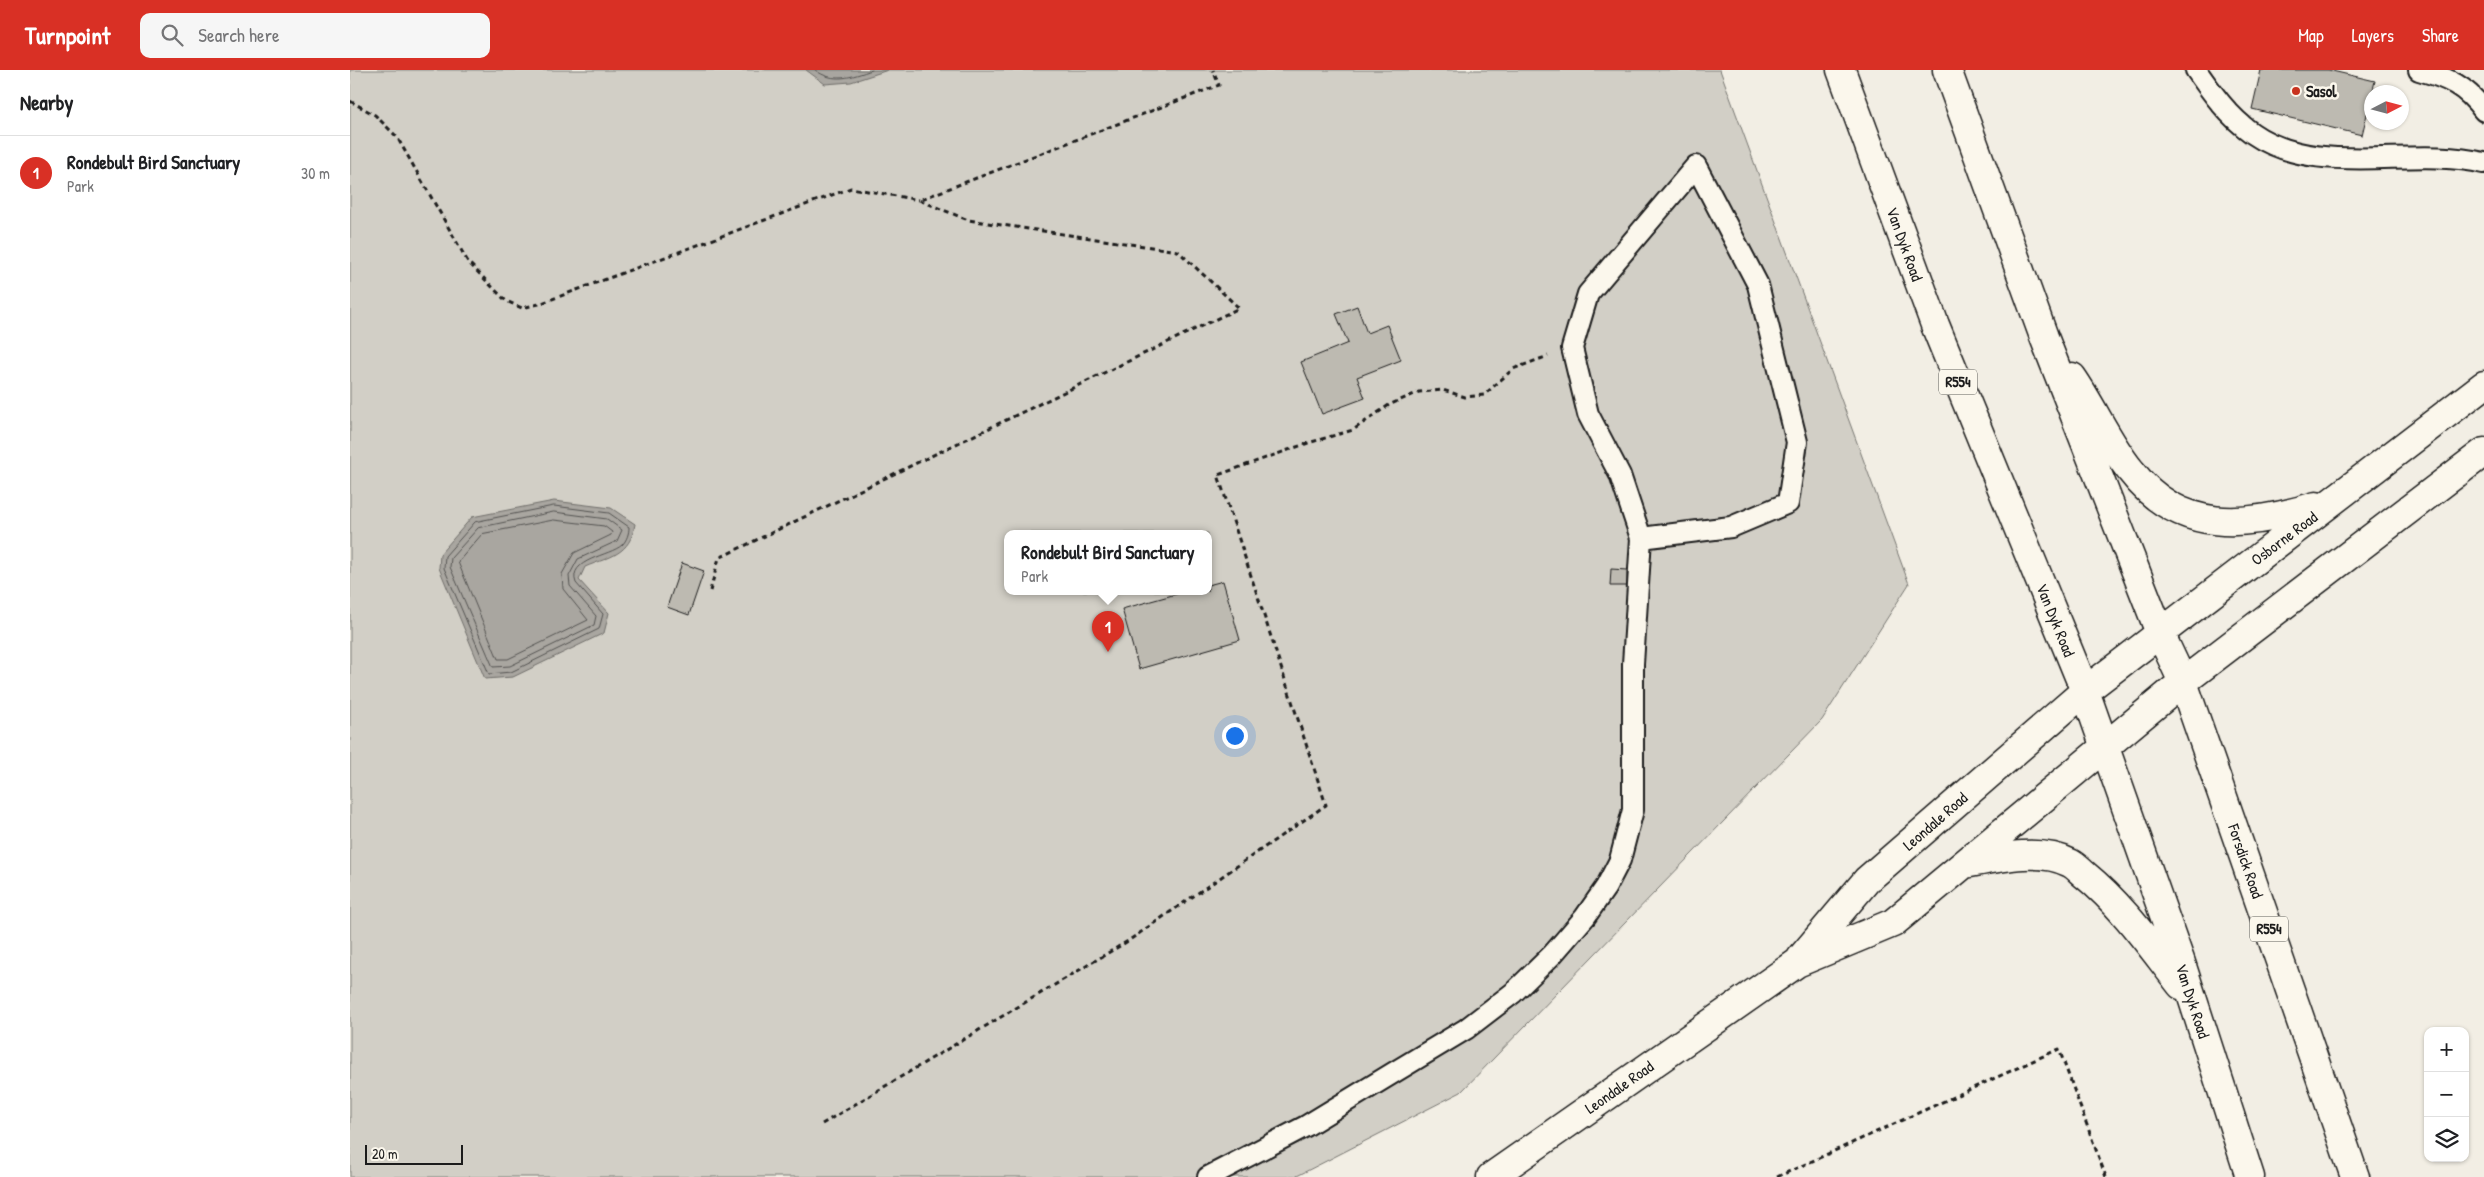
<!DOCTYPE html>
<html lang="en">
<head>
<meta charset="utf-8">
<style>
	:root { --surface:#fff; --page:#f6f6f6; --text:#202124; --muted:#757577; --line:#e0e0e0; --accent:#d93025 }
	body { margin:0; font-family:"Patrick Hand",sans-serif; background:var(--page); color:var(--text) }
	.controls { position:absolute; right:15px; bottom:15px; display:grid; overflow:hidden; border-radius:10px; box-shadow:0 1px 4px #0004 }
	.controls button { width:45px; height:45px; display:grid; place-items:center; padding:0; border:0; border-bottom:1px solid var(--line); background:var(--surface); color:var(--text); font:25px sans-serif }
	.compass { position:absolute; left:2014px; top:15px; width:45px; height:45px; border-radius:50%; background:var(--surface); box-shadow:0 1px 4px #0004; rotate:84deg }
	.scale { position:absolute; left:15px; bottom:12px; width:98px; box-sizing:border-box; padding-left:5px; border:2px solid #1c1c1c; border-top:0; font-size:14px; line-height:18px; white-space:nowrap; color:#1c1c1c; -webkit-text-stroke:4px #fbf7ec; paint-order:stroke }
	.you { position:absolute; left:884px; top:665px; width:18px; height:18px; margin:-12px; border:4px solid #fff; border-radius:50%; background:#1a73e8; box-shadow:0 0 0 8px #1a73e833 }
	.badge { display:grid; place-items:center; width:32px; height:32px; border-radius:50%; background:var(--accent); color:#fff; font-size:16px; font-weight:700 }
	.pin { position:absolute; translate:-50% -41px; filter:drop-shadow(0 1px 2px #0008) }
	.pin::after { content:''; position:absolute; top:26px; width:18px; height:15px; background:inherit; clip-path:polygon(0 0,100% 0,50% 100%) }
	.popup { position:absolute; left:654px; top:460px; width:208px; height:65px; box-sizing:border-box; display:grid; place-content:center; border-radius:10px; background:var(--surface); filter:drop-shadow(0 1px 4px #0005); font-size:16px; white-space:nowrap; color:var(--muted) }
	.popup b { font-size:19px; color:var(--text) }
	.popup::after { content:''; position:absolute; left:50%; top:100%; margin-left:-10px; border:10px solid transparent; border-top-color:var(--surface) }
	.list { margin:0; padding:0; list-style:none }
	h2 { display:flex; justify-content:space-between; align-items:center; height:65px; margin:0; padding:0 20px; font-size:21px }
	h2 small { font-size:16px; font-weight:400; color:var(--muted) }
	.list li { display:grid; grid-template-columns:32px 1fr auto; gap:15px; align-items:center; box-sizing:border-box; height:75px; padding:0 20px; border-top:1px solid var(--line) }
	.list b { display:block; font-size:19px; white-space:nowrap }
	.list p { margin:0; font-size:16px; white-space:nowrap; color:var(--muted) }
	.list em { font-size:16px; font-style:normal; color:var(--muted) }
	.icon { flex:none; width:28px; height:28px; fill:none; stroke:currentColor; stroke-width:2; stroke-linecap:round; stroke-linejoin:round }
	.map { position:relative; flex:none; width:2134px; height:1107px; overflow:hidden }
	header { display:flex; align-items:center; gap:30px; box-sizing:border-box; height:70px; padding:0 25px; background:var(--accent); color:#fff }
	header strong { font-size:24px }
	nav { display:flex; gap:28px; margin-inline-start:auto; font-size:18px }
	.search { width:350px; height:45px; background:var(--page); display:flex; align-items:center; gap:12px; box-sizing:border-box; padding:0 18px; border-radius:10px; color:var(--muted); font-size:19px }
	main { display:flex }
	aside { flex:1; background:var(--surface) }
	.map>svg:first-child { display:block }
	.green { fill:#d2cfc6; stroke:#777671; fill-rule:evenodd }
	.water { fill:#a9a6a0; stroke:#716f6b }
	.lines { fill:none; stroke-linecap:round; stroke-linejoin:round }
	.shore { stroke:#545351; stroke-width:1 }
	.building { fill:#bdbab1; stroke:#1c1c1c }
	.service-casing { stroke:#1c1c1c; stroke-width:24 }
	.primary-casing { stroke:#1c1c1c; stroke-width:31 }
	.path { stroke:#1c1c1c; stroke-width:3; stroke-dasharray:5 4; stroke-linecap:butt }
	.service { stroke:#fbf7ec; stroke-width:20 }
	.primary { stroke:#fbf7ec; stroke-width:28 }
	.poi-dot { fill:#c8321e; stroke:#fbf7ec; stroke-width:2 }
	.labels { text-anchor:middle; stroke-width:5; stroke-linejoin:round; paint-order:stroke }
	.shield { fill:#fbf7ec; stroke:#5f5e5a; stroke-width:1 }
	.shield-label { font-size:15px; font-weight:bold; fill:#1c1c1c }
	.poi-label { font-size:16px; font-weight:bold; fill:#1c1c1c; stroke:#fbf7ec; text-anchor:start }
	.street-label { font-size:16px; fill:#1c1c1c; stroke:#fbf7ec }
</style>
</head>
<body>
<header>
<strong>Turnpoint</strong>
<div class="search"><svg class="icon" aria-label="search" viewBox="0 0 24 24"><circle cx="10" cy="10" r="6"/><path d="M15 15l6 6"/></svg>Search here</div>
<nav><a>Map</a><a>Layers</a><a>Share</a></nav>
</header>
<main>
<aside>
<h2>Nearby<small></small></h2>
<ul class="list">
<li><span class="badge">1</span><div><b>Rondebult Bird Sanctuary</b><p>Park</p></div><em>30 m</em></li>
</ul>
</aside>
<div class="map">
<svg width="2134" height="1107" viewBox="0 0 2134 1107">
	<rect width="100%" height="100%" fill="#f2eee4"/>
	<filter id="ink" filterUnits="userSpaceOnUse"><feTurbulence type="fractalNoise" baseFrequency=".02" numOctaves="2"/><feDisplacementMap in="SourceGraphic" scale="10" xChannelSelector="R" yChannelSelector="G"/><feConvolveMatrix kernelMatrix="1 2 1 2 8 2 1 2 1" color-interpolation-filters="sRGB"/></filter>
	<g filter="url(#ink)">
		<!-- green -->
		<path class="green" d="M0,0H1370L1559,514L1472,650L1111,1022L945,1107H0ZM658,463H858V521H658Z"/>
		<!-- water -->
		<path class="water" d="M456,0H538L501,12L475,14Z
			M204,431L261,438L285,454C280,485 261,486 235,497L229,510L259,543L254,563L163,607L135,609L89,498L90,484L122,447Z"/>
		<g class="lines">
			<!-- shore -->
			<path class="shore" d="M465,0C484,14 501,7 522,0
				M204,436L259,443L279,457C279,463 277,470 272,475C260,486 217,489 226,513L253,544L249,559L161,602L139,604L94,498L95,486L125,452Z
				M204,442L257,449L272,460L267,471L228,489L219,506L220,516L246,546L244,555L160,596L143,597L100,497L101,488L128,458Z
				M204,450L254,456L262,462L261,465L224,483L212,504L213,519L238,550L158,589H148L108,492L132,464Z"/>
		</g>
		<!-- building -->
		<path class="building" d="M1911,0H1978L2025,11L2012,65L1902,39Z
			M1007,236L1017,263L1037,255L1051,290L1007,307L1015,328L972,344L951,292L998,273L986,244Z
			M332,493L354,501L339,545L317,537Z
			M1261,499L1277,500V516H1260Z
			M873,511L890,570L789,599L772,539L837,521H858V515Z"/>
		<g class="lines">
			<!-- service casing -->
			<g class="service-casing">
				<path id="service" d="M1846,0C1862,23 1879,47 1902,63C1968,109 2060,75 2134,93
					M2069,0C2098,8 2116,16 2134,41
					M858,1107L956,1056L1043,1003L1116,959L1163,923L1202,885L1235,847L1256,817L1270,790L1283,740V594L1291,468L1270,405L1238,344L1222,278L1238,224L1346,96L1408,215L1447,372L1438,433L1381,457L1291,468"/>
			</g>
			<!-- primary casing -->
			<g class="primary-casing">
				<path id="primary" d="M1491,0L1585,255L1735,621L1831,893L1900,1107
					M1597,0L1694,267L1810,563L1833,612L2005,1107
					M1722,307C1743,337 1758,373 1781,401C1830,465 1897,457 1966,436
					M1615,794C1646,788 1690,777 1720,793C1726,796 1731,802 1735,805C1773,836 1801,877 1831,915
					M1451,888L1517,810L1735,621L2134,315
					M1141,1107L1447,893L1543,853L1833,612L2134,382"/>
			</g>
			<!-- path -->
			<path class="path" d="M0,31L25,45L47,67L118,192L156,231L172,238L189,234L501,118L569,130
				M360,521L369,488L889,238L828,181L618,150L569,130L869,15L863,0
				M472,1054L778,871L976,735L868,405L958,373L1003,360L1039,335L1069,322L1093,320L1115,327L1134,325L1163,299L1198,286
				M1427,1107L1709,979L1756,1107"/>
			<!-- service -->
			<use href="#service" class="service"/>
			<!-- primary -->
			<use href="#primary" class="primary"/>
		</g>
	</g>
	<!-- markers -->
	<circle class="poi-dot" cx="1946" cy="21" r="5"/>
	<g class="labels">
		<!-- shield labels -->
		<g class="shield">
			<rect x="1589" y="299.5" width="38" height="25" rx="4"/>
			<rect x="1900" y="846.5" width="38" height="25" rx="4"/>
		</g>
		<g class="shield-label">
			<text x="1608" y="317">R554</text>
			<text x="1919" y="864">R554</text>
		</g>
		<!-- poi labels -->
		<g class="poi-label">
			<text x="1956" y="27">Sasol</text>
		</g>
		<!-- street labels -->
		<g class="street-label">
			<text transform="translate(1555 174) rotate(70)" y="6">Van Dyk Road</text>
			<text transform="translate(1934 468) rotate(-37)" y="6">Osborne Road</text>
			<text transform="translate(1706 550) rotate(68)" y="6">Van Dyk Road</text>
			<text transform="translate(1585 751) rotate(-41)" y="6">Leondale Road</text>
			<text transform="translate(1896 791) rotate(71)" y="6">Forsdick Road</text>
			<text transform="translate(1843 931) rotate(72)" y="6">Van Dyk Road</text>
			<text transform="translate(1269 1017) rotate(-35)" y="6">Leondale Road</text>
		</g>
	</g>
</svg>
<div class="controls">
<button>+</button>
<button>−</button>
<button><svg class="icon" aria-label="layers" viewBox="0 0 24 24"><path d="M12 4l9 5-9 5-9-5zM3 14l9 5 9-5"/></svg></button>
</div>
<svg class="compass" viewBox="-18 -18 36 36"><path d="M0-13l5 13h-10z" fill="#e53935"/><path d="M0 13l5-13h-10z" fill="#757577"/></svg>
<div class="scale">20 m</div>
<div class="you"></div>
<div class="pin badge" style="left:758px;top:582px">1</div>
<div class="popup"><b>Rondebult Bird Sanctuary</b>Park</div>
</div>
</main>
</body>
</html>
